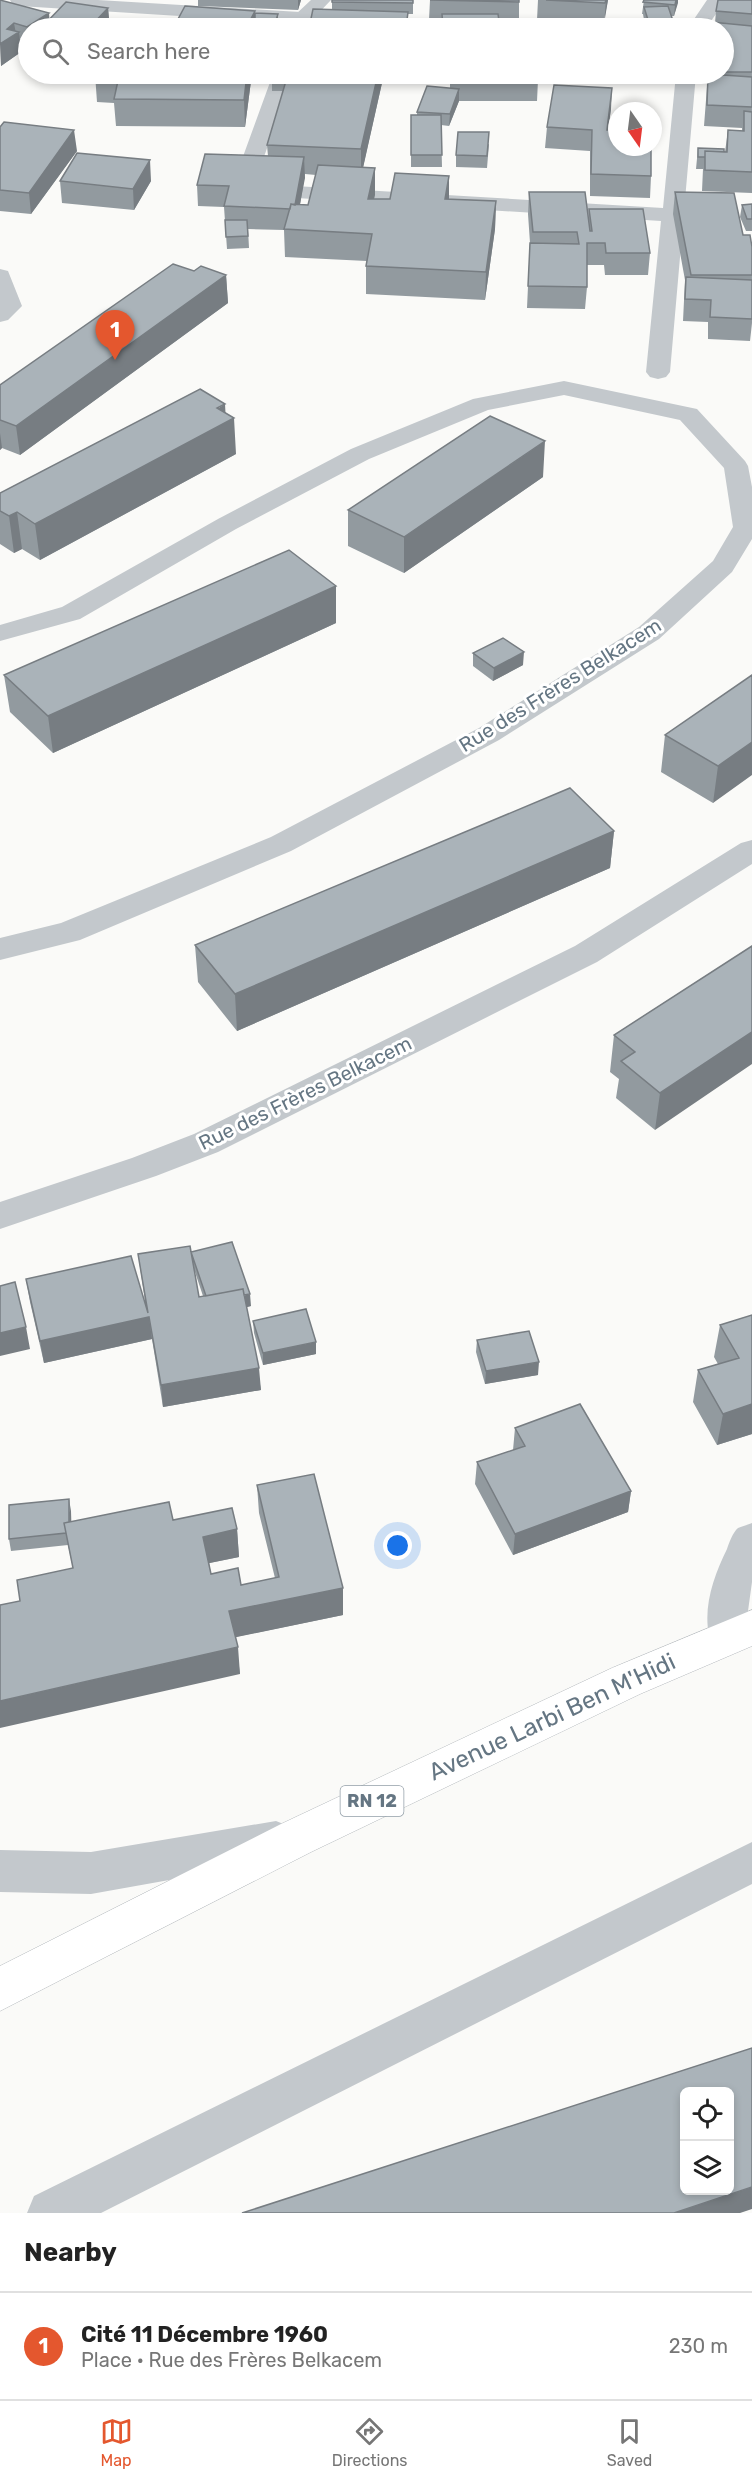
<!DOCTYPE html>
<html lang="en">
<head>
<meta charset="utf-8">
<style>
	:root { --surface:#fff; --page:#f6f6f6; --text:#222; --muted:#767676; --line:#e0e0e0; --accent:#e4572e }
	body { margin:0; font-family:Rubik,sans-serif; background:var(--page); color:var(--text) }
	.controls { position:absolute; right:18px; bottom:18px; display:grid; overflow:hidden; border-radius:9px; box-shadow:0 3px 9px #0003 }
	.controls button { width:54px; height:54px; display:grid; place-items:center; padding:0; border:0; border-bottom:2px solid var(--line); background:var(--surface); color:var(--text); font:30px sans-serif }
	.compass { position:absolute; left:608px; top:102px; width:54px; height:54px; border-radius:50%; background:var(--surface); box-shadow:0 3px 9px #0003; rotate:166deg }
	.you { position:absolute; left:398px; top:1546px; width:21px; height:21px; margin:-15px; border:4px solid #fff; border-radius:50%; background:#1a73e8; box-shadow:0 0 0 9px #1a73e833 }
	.badge { display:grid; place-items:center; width:39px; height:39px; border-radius:50%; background:var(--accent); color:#fff; font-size:20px; font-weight:700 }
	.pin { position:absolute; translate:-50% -50px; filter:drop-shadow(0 2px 3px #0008) }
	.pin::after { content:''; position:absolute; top:32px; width:21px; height:18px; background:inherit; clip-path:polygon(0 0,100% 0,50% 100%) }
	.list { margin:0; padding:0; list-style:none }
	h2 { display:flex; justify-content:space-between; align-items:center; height:78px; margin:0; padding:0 24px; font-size:26px }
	h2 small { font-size:20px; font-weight:400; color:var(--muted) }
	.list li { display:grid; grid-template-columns:39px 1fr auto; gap:18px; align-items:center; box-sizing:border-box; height:108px; padding:0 24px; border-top:2px solid var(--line) }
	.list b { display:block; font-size:22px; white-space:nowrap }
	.list p { margin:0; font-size:20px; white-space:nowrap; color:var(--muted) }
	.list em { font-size:20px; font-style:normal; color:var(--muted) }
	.icon { flex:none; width:33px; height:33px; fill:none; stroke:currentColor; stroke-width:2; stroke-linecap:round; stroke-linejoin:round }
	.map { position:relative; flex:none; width:752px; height:2213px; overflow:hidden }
	.search { position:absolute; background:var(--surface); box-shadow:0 3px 9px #0003; left:18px; right:18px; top:18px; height:66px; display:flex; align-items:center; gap:15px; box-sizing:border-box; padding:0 21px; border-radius:33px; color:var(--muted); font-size:22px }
	.sheet { height:186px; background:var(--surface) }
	nav { display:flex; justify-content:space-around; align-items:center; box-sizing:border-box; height:84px; border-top:2px solid var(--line); background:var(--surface); font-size:16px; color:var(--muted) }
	nav a { display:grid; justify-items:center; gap:3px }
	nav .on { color:var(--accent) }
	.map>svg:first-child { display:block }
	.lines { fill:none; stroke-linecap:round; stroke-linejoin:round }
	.primary-casing { stroke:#b5babe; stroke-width:1 }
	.lane { fill:#c3c8cc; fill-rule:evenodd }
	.street { fill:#c3c8cc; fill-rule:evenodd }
	.primary { fill:#fff; fill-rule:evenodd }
	.wall { fill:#929a9f; fill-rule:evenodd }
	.shaded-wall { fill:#777d82 }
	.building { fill:#aab3b9; stroke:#777d82; stroke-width:1.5; fill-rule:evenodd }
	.labels { text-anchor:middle; stroke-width:6; stroke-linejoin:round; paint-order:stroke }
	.shield { fill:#fff; stroke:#939fa8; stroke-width:1.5 }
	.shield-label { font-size:18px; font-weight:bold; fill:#657683 }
	.street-label { font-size:20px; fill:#657683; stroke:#fff }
	.near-street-label { font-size:24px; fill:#657683; stroke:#fff }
</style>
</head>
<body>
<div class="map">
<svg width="752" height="2213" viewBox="0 0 752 2213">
	<rect width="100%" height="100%" fill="#fafaf8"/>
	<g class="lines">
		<!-- primary casing -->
		<g class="primary-casing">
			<path id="primary" d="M752,1610V1646L640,1694L311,1852L0,2011V1966L281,1824L612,1668Z"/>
		</g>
		<!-- lane -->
		<path class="lane" d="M311,0H331L311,21L308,28H290L295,15Z
			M707,0H726L706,28H688Z
			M273,74H293L259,171L278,185L663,208L676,74H696L670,372L666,377L658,379L650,377L646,372L661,221L265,196L237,173Z
			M752,1842V1884L101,2213H27L34,2196Z"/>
		<!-- street -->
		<path class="street" d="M10,0H98L468,22L475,24L478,28H375L19,6L12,4Z
			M0,269L8,271L22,306L8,320L0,322Z
			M564,381L697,409L745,461L748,466L752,487V539L732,572L659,639L499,740L291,851L80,940L0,960V938L61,923L271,837L479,728L639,627L713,561L733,527L724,468L680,420L564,395L488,410L369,459L236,529L80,619L0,641V625L62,607L218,519L351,449L473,399Z
			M752,840V864L597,962L218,1152L156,1176L0,1229V1202L132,1158L194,1134L575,946L741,843Z
			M752,1523V1582L748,1611V1637L742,1650L728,1655L714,1650C699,1618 712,1579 727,1549C729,1543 733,1532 738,1528C742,1526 748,1525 752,1523Z
			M276,1821L291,1827L297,1841L291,1855L276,1861L91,1894L0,1892V1850L91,1852Z"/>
		<!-- primary -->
		<use href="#primary" class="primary"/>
	</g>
	<!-- wall -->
	<path class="wall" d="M0,0L49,19L108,8L109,19L100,28H28V47L21,45V52L1,66Z
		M198,0H301L298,10L198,6Z
		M332,0H413V14H408V28H309L332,10Z
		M430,0H519V22H499L500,28H442V20H429Z
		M538,0H608L604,20H644L643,14H642L644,0H678L674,16H671L673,21L672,28H561L562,21L537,20Z
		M752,0V193L702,191L703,169H696L698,148L725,152L728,130L742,131V128L704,126L708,74H723V28H710L711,22L715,23L716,11Z
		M255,13L278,14V26L277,28H174Z
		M95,74H251V81L245,127L116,126L114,103L97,102Z
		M384,74L363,167L375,168L374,199H449L496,201L495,229L485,300L366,294V266L367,261L285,257L284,230L248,229L249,248L227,249L224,207L198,206L197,185L268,156L267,145L283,91H272V79ZM305,174L316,175L308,205H300Z
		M450,74L538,80L537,101H459L449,126L441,125L442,167H411V115H417V112L450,88Z
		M564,74H668V75H617L616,79H564Z
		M611,109L608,130L651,176L650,198L590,196V151L545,148L547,127Z
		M0,127L77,151L31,214L0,211Z
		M489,144L487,168L456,167V155Z
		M60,181H151L134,210L62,203Z
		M529,192L588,219L589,209L650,253L648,275H605L604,265H587V287L585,309L527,308L530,243L528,214Z
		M675,192L743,235L752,247V323L750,341L708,339V322L683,321L685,280L673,214Z
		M752,204V231H746L740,217L742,205Z
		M194,271L226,275L228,303L20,455L2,448L0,450V385Z
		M236,454L40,560L22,549L14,553L0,544V493Z
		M543,477L404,573L348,546V510Z
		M336,586V623L53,753L10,712L4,675Z
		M473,653L523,665L493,681L473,666Z
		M752,675L713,803L661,772L665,735Z
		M614,831L610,868L237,1031L198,982L195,945Z
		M752,946L655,1130L616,1098L619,1079L610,1072L614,1035Z
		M191,1252L251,1306L246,1307L261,1390L163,1407L152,1339L44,1363L30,1302L26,1279L146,1307L138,1254ZM194,1269L203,1296L199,1297Z
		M752,1315V1434L717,1445L693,1402L698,1370L718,1364L714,1357L720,1325Z
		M253,1321L316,1354L263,1365L254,1333Z
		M477,1340L538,1375L485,1384L476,1352Z
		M515,1428L631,1491L628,1512L513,1555L475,1484L477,1462L513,1450Z
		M257,1485L343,1588V1615L235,1637L240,1674L20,1601L73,1568L68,1545L11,1551L9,1539L71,1511V1522L173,1520L237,1529L239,1557L209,1563L211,1574L241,1585L275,1578L259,1513Z"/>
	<!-- shaded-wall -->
	<path class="shaded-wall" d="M298,0H301L298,10Z
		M606,0H608L604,24Z
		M676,0H678V3L674,16L675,5Z
		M108,8L109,19L100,28H89Z
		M255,11L256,28H246Z
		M49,13L50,27L43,26L44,28H28V36L27,27Z
		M278,14V26L277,28H276V20Z
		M14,23L16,34L19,32L21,52L1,66L0,44L7,29Z
		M247,74H251V81L245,127L244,100Z
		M378,74H384L361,177V149Z
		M612,88L611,109L605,151L607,130Z
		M459,89V101L449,126L450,114Z
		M74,130L77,151L31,214L29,193Z
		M304,157L305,178L295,230L294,209Z
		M150,160L151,181L134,210L133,189Z
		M375,168V195L368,226V199Z
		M449,176V203L445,199Z
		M496,201L495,229L485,300L486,272Z
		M226,275L228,303L20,455L16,426Z
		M225,404L226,422L234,418L236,454L40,560L35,524Z
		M0,433L2,448L0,450Z
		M545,441L543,477L404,573V537Z
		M17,512L22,549L14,553L9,516Z
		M336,586V623L53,753L48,716Z
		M524,652L523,665L493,681L494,668Z
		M752,742V775L713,803L718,766Z
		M614,831L610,868L237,1031L235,994Z
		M752,1032V1064L655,1130L660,1093Z
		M250,1294L251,1306L210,1317L209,1304Z
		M149,1317L152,1339L44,1363L40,1341Z
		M26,1327L30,1349L0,1356V1333Z
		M316,1342V1354L263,1365V1353Z
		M539,1362L538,1375L485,1384L486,1371Z
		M259,1368L261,1390L163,1407L161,1385Z
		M752,1404V1434L717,1445L723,1414Z
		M631,1491L628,1512L513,1555L515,1534Z
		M69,1499L71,1511L72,1544L70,1533Z
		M237,1529L239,1557L205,1564L203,1537Z
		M343,1588V1615L232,1638L229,1611Z
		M238,1647L240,1674L0,1728V1701Z
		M752,2187V2209L740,2213H674Z"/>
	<!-- building -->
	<path class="building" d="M0,0L49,13L27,27L14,23L7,29L19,32L0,44Z
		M332,0H413V3L332,2Z
		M430,0H519V2Z
		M546,0H606L605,3Z
		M644,0H676L675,5L643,2Z
		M718,0H752V14L716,11Z
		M66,2L108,8L89,28H62L43,26Z
		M185,6L255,11L246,28H243V22L177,21Z
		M668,6L673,21L648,20L644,7Z
		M313,9L408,12L406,28H309Z
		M255,13L278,14L276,20L255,19Z
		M442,14H498L500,28H443Z
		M562,20H664L666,28H563Z
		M175,21L243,22L242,28H174Z
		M711,22L752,26V72H723V28H712Z
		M515,25H535V28H515Z
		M95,74H247L244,100L114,99L119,76H94Z
		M273,74H288L286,80L272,79Z
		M288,74H378L361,149L267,145Z
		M450,74H537L538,80H450Z
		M708,74L752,77V107L707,105Z
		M554,85L612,88L607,130H617V147H651V176L591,174L592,130L547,127Z
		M427,86L459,89L450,114L417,112Z
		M744,111L752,112V172L705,170V151L727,152L728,130L744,131Z
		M411,115H441L442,155H411Z
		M4,122L74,130L29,193L0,190V127Z
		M458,132H489L487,156L456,155Z
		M698,148L724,149V152L705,151V157H698Z
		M77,153L150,160L133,189L60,181Z
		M205,154L304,157L295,205L291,204L290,209L224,206L229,186L197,185Z
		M318,165L375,168L368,199H390L395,173L449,176L445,199L496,201L486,272L366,266L372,234L284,229L291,204L308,205Z
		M529,192H585L590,231H592L589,209H643L650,253H606L605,243H587V287L528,286L530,243L579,244L577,232H533Z
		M675,192L734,193L743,235H750L752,247V275H691Z
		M752,204V219H747L742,205Z
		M225,220H247L248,236L226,237Z
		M173,264L194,271L201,266L226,275L16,426L0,420V385Z
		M686,277L752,280V319L710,317L711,300L685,299Z
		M200,389L225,404L217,408L234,418L35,524L17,512L9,516L0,511V493Z
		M490,416L545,441L404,537L348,510Z
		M289,550L336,586L48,716L4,675Z
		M503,638L524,652L494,668L473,653Z
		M752,675V742L718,766L665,735Z
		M570,788L614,831L235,994L195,945Z
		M752,946V1032L660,1093L621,1061L635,1052L614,1035Z
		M232,1242L250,1294L244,1295L243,1289L206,1296L191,1252Z
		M190,1246L199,1297L243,1289L259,1368L161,1385L149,1317L40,1341L26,1279L131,1256L148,1313L138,1254Z
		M15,1282L26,1327L0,1333V1286Z
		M306,1309L316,1342L263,1353L253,1321Z
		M752,1315V1404L723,1414L698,1370L739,1358L720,1325Z
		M529,1331L539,1362L486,1371L477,1340Z
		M580,1404L631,1491L515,1534L477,1462L525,1446L515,1428Z
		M314,1474L343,1588L229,1611L238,1647L0,1701V1605L20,1601L17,1580L73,1568L64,1523L169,1502L173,1520L232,1508L237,1529L203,1537L211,1574L238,1568L241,1585L279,1577L257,1485Z
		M69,1499V1522L64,1523L66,1533L9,1539V1505Z
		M752,2048V2187L674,2213H242ZM684,2091H729V2190H684Z"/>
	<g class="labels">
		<!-- shield labels -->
		<rect class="shield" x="340.5" y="1786" width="63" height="30" rx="4.5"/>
		<g class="shield-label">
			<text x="372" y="1807">RN 12</text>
		</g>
		<!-- street labels -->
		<g class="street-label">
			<text transform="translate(560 685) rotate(-32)" y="7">Rue des Frères Belkacem</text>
			<text transform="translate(305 1093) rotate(-26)" y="7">Rue des Frères Belkacem</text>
		</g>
		<!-- near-street labels -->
		<g class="near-street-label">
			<text transform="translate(552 1717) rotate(-25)" y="8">Avenue Larbi Ben M'Hidi</text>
		</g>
	</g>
</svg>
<div class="controls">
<button><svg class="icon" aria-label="locate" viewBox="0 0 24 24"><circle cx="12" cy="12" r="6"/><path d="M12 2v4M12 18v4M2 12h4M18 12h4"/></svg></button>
<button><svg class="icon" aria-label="layers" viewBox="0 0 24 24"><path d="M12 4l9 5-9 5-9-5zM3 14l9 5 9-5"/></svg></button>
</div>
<svg class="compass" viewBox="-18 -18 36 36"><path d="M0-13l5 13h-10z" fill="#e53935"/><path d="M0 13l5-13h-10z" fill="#767676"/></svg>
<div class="you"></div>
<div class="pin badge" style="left:115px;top:360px">1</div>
<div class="search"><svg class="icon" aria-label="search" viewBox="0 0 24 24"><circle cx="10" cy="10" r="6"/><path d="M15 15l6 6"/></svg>Search here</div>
</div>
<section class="sheet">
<h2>Nearby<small></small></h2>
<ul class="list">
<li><span class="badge">1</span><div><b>Cité 11 Décembre 1960</b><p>Place · Rue des Frères Belkacem</p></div><em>230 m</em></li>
</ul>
</section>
<nav>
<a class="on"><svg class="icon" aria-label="map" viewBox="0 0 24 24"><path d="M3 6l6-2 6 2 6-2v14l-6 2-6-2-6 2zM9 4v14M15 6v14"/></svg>Map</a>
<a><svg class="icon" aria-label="directions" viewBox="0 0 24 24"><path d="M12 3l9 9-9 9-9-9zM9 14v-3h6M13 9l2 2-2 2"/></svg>Directions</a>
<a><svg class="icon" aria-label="saved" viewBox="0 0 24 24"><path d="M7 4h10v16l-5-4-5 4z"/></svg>Saved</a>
</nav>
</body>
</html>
